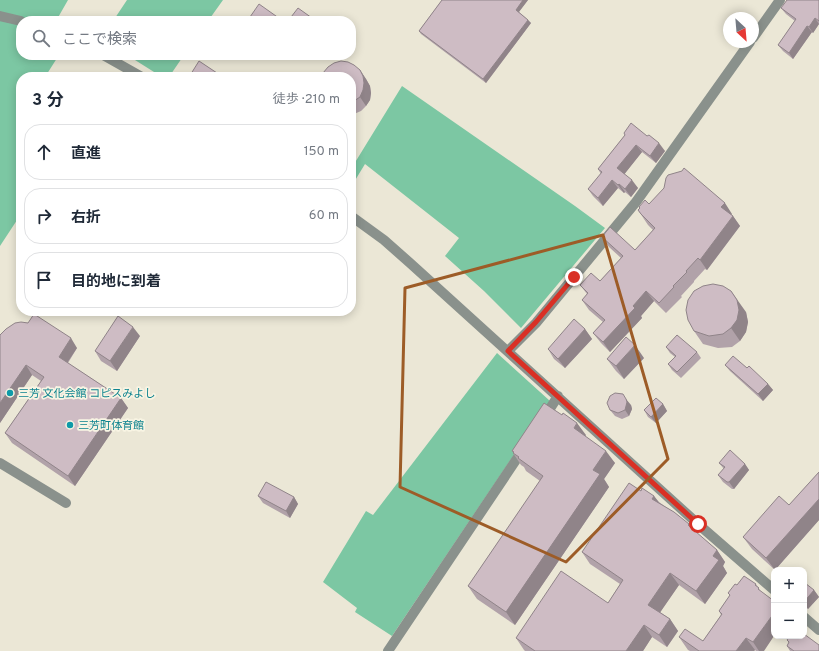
<!DOCTYPE html>
<html lang="ja">
<head>
<meta charset="utf-8">
<style>
	:root { --surface:#fff; --page:#f2f2f3; --text:#1f2937; --muted:#747a83; --line:#e0e1e3 }
	body { margin:0; font-family:Overpass,"Noto Sans JP",sans-serif; background:var(--page); color:var(--text) }
	.controls { position:absolute; right:12px; bottom:12px; display:grid; overflow:hidden; border-radius:8px; box-shadow:0 2px 10px #0003 }
	.controls button { width:36px; height:36px; display:grid; place-items:center; padding:0; border:0; border-bottom:1px solid var(--line); background:var(--surface); color:var(--text); font:20px sans-serif }
	.compass { position:absolute; left:723px; top:12px; width:36px; height:36px; border-radius:50%; background:var(--surface); box-shadow:0 2px 10px #0003; rotate:154deg }
	.stop { position:absolute; width:12px; height:12px; margin:-9px; border:3px solid #d93025; border-radius:50%; background:#fff }
	.stop.end { background:#d93025; border-color:#fff; box-shadow:0 1px 4px #0008 }
	.list { margin:0; padding:0; list-style:none }
	h2 { display:flex; justify-content:space-between; align-items:center; height:52px; margin:0; padding:0 16px; font-size:17px }
	h2 small { font-size:13px; font-weight:400; color:var(--muted) }
	.list li { display:grid; grid-template-columns:26px 1fr auto; gap:12px; align-items:center; box-sizing:border-box; height:56px; margin:0 8px 8px; padding:0 8px; border:1px solid var(--line); border-radius:16px }
	.list b { display:block; font-size:15px; white-space:nowrap }
	.list em { font-size:13px; font-style:normal; color:var(--muted) }
	.icon { flex:none; width:22px; height:22px; fill:none; stroke:currentColor; stroke-width:2; stroke-linecap:round; stroke-linejoin:round }
	.map { position:relative; flex:none; width:819px; height:651px; overflow:hidden }
	.search { position:absolute; background:var(--surface); box-shadow:0 2px 10px #0003; left:16px; top:16px; width:340px; height:44px; display:flex; align-items:center; gap:10px; box-sizing:border-box; padding:0 14px; border-radius:16px; color:var(--muted); font-size:15px }
	.panel { position:absolute; background:var(--surface); box-shadow:0 2px 10px #0003; left:16px; top:72px; width:340px; height:244px; border-radius:16px }
	.map>svg:first-child { display:block }
	.green { fill:#7cc7a3 }
	.lines { fill:none; stroke-linecap:round; stroke-linejoin:round }
	.minor { stroke:#8a918c; stroke-width:10 }
	.wall { fill:#b1a2a9 }
	.shaded-wall { fill:#908489 }
	.building { fill:#cebcc4; stroke:#908489 }
	.route { stroke:#d93025; stroke-width:5 }
	.marked { fill:none; stroke:#9d5c27; stroke-width:3; stroke-linejoin:round }
	.culture-dot { fill:#0f9aa8; stroke:#f8f4e3; stroke-width:1.5 }
	.labels { text-anchor:middle; stroke-width:3.5; stroke-linejoin:round; paint-order:stroke }
	.culture-label { font-size:11px; fill:#0d838f; stroke:#f8f4e3; text-anchor:start }
</style>
</head>
<body>
<div class="map">
<svg width="819" height="651" viewBox="0 0 819 651">
	<rect width="100%" height="100%" fill="#ebe7d6"/>
	<!-- green -->
	<path class="green" d="M0,0H68L56,21H21V55H59L45,77H21V214L0,246Z
		M127,0H223L208,21H113Z
		M127,55H184L169,77H162Z
		M402,86L575,206L605,228L521,328L484,291L445,256L459,238L365,164L351,187V169Z
		M497,353L550,401L392,636L355,612L357,608L323,582L366,511L373,515Z"/>
	<g class="lines">
		<!-- minor -->
		<path class="minor" d="M0,16L21,21
			M753,38L780,0
			M103,55L142,77
			M351,216L384,240L410,263L698,524L774,590
			M508,351L536,323L636,202L750,42
			M544,418L558,396
			M0,463L66,503
			M804,617L819,630
			M388,651L524,448"/>
	</g>
	<!-- wall -->
	<path class="wall" d="M442,0H528L519,12L528,20L531,23L486,83L421,34L419,31Z
		M819,0V24L813,33L812,32L793,59L783,51L778,45L795,21L786,14L781,8Z
		M360,70L366,79L370,86L371,93L370,100L366,106L361,111L354,114H351V77Z
		M624,133L665,151L656,163L642,152L624,174L638,188L631,197L625,192L624,193L618,188L603,206L593,196L588,189L601,174L598,169L625,135Z
		M649,204L732,214L731,215L733,216L740,226L707,270L705,269L694,281V282L681,296L682,297L666,313L654,301L641,316L642,318L610,352L601,343L593,333L603,322L589,310L582,300L587,294L580,285L600,281L621,258L609,247L602,237L635,250L653,230L648,225L638,210Z
		M109,311H120L116,316Z
		M746,312L748,322L746,332L740,341L732,347L718,348L703,344L694,331Z
		M21,322L77,348L68,363L121,398L128,408L75,486L12,443L5,433L41,381L32,375L0,423Z
		M585,329L592,339L565,368L554,359L548,349Z
		M140,336L117,371L101,361L95,351Z
		M666,347L697,352L701,358L681,378L672,370L668,364L675,357L670,353Z
		M644,358L624,379L616,371L607,359Z
		M725,365L768,384L773,390L763,401L730,371Z
		M663,404L667,411L656,423L648,417L644,410Z
		M631,405L632,409L629,416L622,419L615,416L610,410Z
		M586,435L585,436L615,463L604,479L609,487L515,625L477,599L468,586L540,481L526,471L524,467L521,465L513,453V452L512,451Z
		M719,463L745,464L749,470L734,489H732L723,482L718,475L724,469Z
		M819,472V520L775,570L752,549L743,537L789,505Z
		M641,491L654,496L659,502L689,524L693,530L717,550L725,562L723,566L727,573L705,604L679,585L660,612L670,619L678,631L667,647L652,637L643,651H525L524,650L516,638L608,603L620,584L590,564L582,552Z
		M258,496L294,497L298,504L290,518L263,503Z
		M756,584L761,592L764,651H756L755,650L754,651H690L688,650L679,637L703,641L721,615L719,611L730,595L728,593L737,585Z
		M804,584L814,590L819,597L808,609L804,605Z
		M787,640L819,651H790L787,646L789,643Z"/>
	<!-- shaded-wall -->
	<path class="shaded-wall" d="M523,0H528L518,13L516,10Z
		M312,18L315,21H310Z
		M815,18L819,24L813,33L809,27Z
		M528,20L531,23L486,83L483,79Z
		M807,26L812,32L793,59L789,53Z
		M360,70L366,79L370,86L371,93L370,100L366,106L360,97Z
		M659,143L665,151L656,163L650,156Z
		M636,145L642,152L623,176L617,168Z
		M612,180L618,188L603,206L598,198Z
		M632,180L638,188L631,197L625,189Z
		M619,184L625,192L624,193L618,185Z
		M725,203L732,214L729,218L721,207Z
		M733,216L740,226L707,270L700,260Z
		M646,291L654,301L641,316L642,318L610,352L603,342L633,306Z
		M731,291L746,312L748,322L746,332L740,341L731,328Z
		M113,311H120L116,316Z
		M133,327L140,336L117,371L110,361Z
		M585,329L592,339L565,368L558,359Z
		M71,338L77,348L65,366L59,357Z
		M635,345L644,358L624,379L616,366Z
		M26,365L32,375L0,423V403Z
		M768,384L773,390L763,401L758,394Z
		M121,398L128,408L75,486L68,476Z
		M626,399L631,405L632,409L629,416L625,410Z
		M663,404L667,411L656,423L651,417Z
		M577,423L586,435L582,441L574,428Z
		M606,451L615,463L604,479L609,487L515,625L506,612L593,470Z
		M745,464L749,470L734,489L729,482Z
		M654,496L663,508L652,499Z
		M294,497L298,504L290,518L286,511Z
		M819,499V520L775,570L766,558Z
		M717,550L725,562L723,566L727,573L705,604L696,591L713,556Z
		M670,573L679,585L657,617L648,605Z
		M814,590L819,597L808,609L804,602Z
		M774,613V636L764,651H759L753,642Z
		M670,619L678,631L667,647L659,635Z
		M644,625L652,637L643,651H626Z
		M746,638L755,650L754,651H736Z"/>
	<!-- building -->
	<path class="building" d="M442,0H523L516,10L528,20L483,79L419,31Z
		M787,0H819V21L815,18L809,27L807,26L789,53L778,45L796,19L781,8Z
		M259,4L283,21H256L250,17Z
		M298,8L312,18L310,21H288Z
		M199,61L223,77H189Z
		M341,61L348,62L354,65L360,70L363,76L364,83L363,90L360,97L351,103V77H322L323,73L328,67L334,63Z
		M631,123L647,136L649,135L659,143L650,156L636,145L617,168L632,180L625,189L619,184L618,185L612,180L598,198L588,189L602,172L598,169L625,135L624,133Z
		M684,168L725,203L721,207L733,216L700,260L698,258L686,271L687,272L673,286L674,287L659,303L646,291L633,306L635,308L603,342L593,333L605,320L582,300L588,293L580,285L591,273L600,281L623,256L602,237L610,227L635,250L655,228L641,214L638,210L640,208L639,207L645,200L649,204L664,188L666,178L668,175L682,171Z
		M713,284L723,286L731,291L737,300L739,310L737,320L731,328L723,334L709,336L694,331L688,320L686,310L688,300L694,291L703,286Z
		M34,314L71,338L59,357L121,398L68,476L5,433L44,377L26,365L0,403V335L6,329L15,323L21,322L28,323Z
		M118,316L133,327L110,361L95,351Z
		M574,319L585,329L558,359L548,349Z
		M677,335L697,352L677,372L668,364L676,356L666,347Z
		M626,337L635,345L616,366L607,359Z
		M733,356L747,368L749,366L768,384L758,394L725,365Z
		M615,393L623,394L626,399L627,402L625,410L618,413L610,410L607,403L610,396Z
		M656,398L663,404L651,417L644,410Z
		M544,403L562,415L563,413L577,423L574,428L606,451L593,470L600,474L506,612L468,586L543,476L518,458L519,457L513,453L514,452L512,451Z
		M730,450L745,464L729,482H727L718,475L725,467L719,463Z
		M819,472V499L766,558L743,537L779,496L789,505Z
		M266,482L294,497L286,511L258,496Z
		M629,483L641,491L642,488L654,496L652,499L674,512L689,524L688,525L717,550L713,556L719,560L696,591L670,573L648,605L670,619L659,635L644,625L626,651H535L516,638L561,571L608,603L623,580L582,552Z
		M744,576L756,584L755,585L759,588L758,589L774,601V613L753,642L746,638L736,651H699L679,637L685,629L703,641L722,614L719,611L730,595L728,593L735,584L737,585Z
		M805,583L814,590L804,602V584Z
		M804,634L819,645V651H794L787,646L789,642L787,640L790,636H804Z"/>
	<g class="lines">
		<!-- route -->
		<path class="route" d="M574,277L536,322L508,351L698,524"/>
	</g>
	<!-- marked area -->
	<path class="marked" d="M603,235L668,459L566,562L400,487L405,288Z"/>
	<!-- markers -->
	<g class="culture-dot">
		<circle cx="10" cy="393" r="4"/>
		<circle cx="70" cy="425" r="4"/>
	</g>
	<g class="labels">
		<!-- culture labels -->
		<g class="culture-label">
			<text x="18" y="397">三芳 文化会館 コピスみよし</text>
			<text x="78" y="429">三芳町体育館</text>
		</g>
	</g>
</svg>
<div class="controls">
<button>+</button>
<button>−</button>
</div>
<svg class="compass" viewBox="-18 -18 36 36"><path d="M0-13l5 13h-10z" fill="#e53935"/><path d="M0 13l5-13h-10z" fill="#747a83"/></svg>
<div class="stop" style="left:698px;top:524px"></div>
<div class="stop end" style="left:574px;top:277px"></div>
<div class="search"><svg class="icon" aria-label="search" viewBox="0 0 24 24"><circle cx="10" cy="10" r="6"/><path d="M15 15l6 6"/></svg>ここで検索</div>
<section class="panel">
<h2>3 分<small>徒歩 · 210 m</small></h2>
<ul class="list">
<li><svg class="icon" aria-label="ahead" viewBox="0 0 24 24"><path d="M12 20V5M6 11l6-6 6 6"/></svg><div><b>直進</b></div><em>150 m</em></li>
<li><svg class="icon" aria-label="right" viewBox="0 0 24 24"><path d="M7 20v-9h11M14 6l5 5-5 5"/></svg><div><b>右折</b></div><em>60 m</em></li>
<li><svg class="icon" aria-label="arrive" viewBox="0 0 24 24"><path d="M6 21V4h12l-3 4 3 4H6"/></svg><div><b>目的地に到着</b></div></li>
</ul>
</section>
</div>
</body>
</html>
